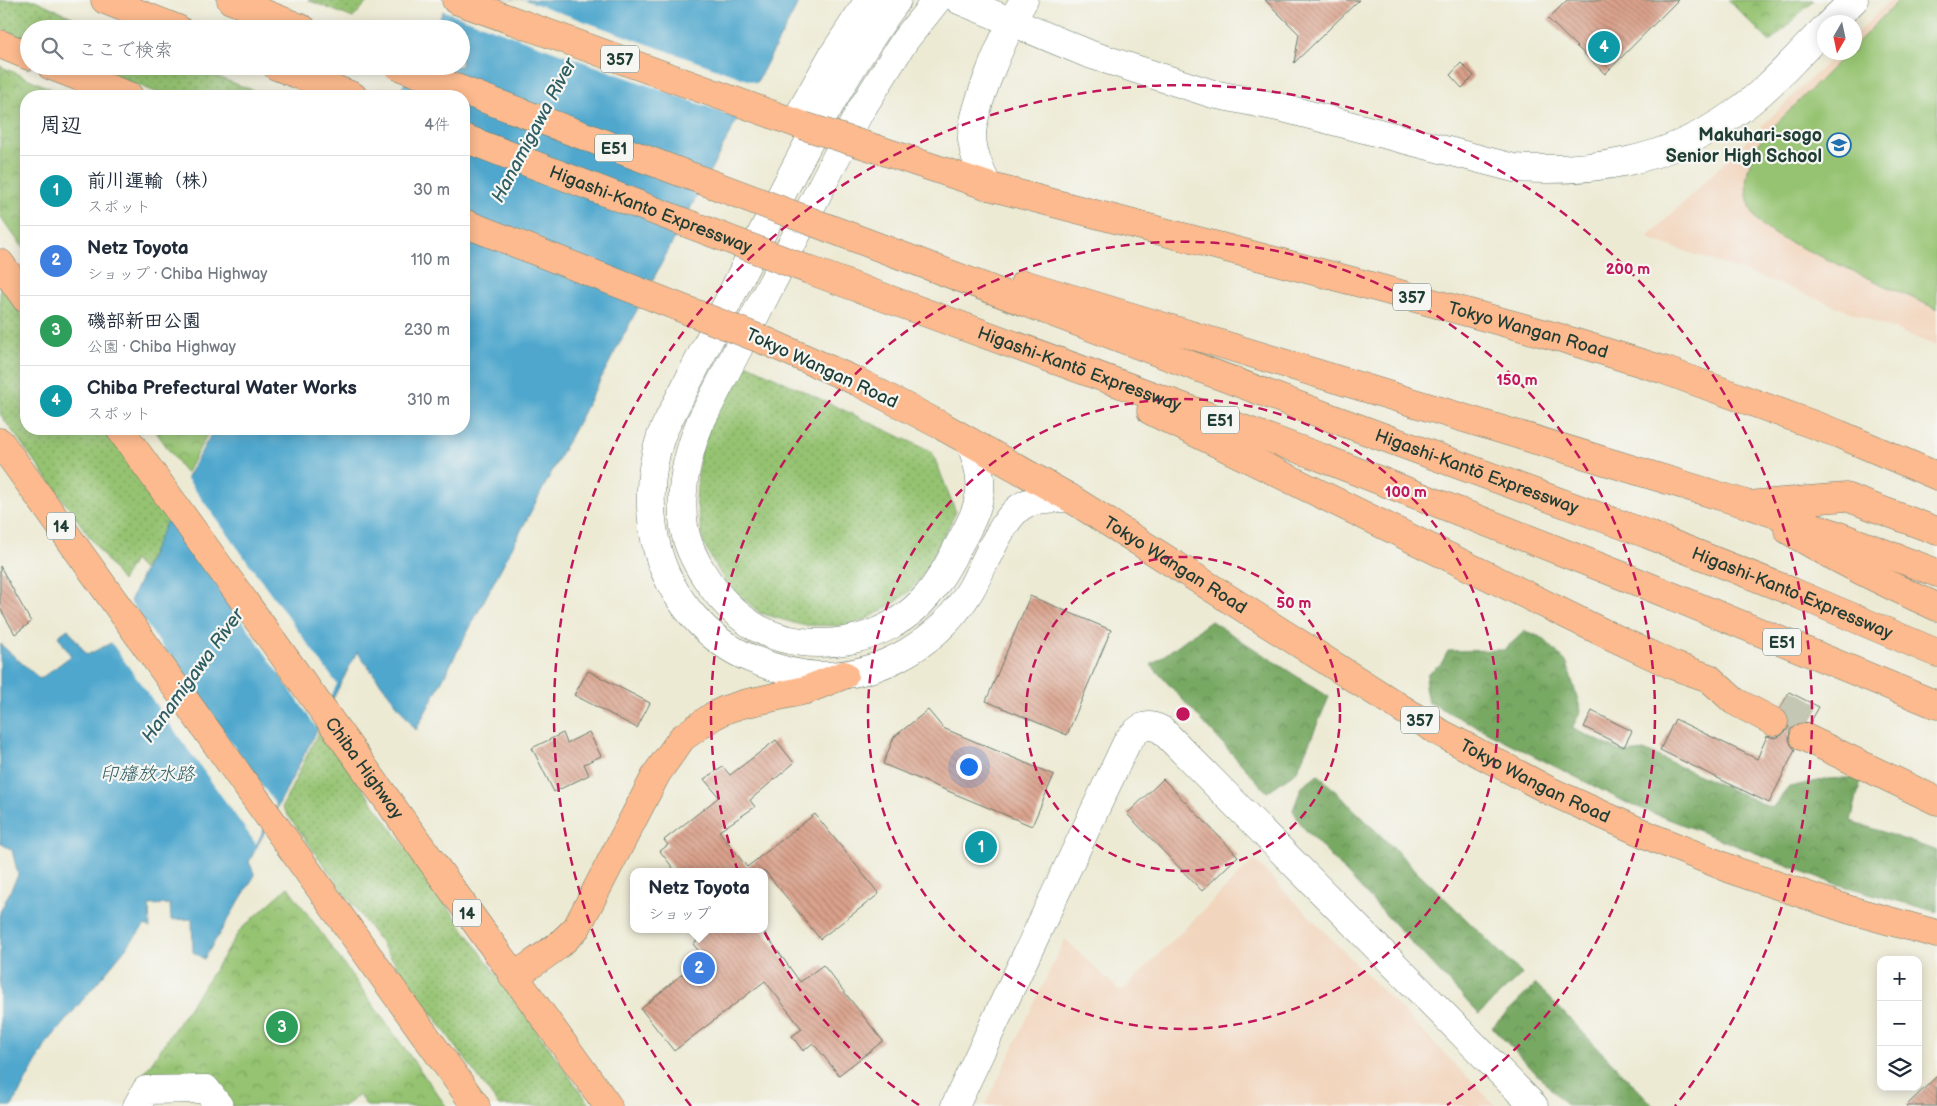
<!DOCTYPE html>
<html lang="ja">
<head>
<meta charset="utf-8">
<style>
	:root { --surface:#fff; --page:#f6f6f7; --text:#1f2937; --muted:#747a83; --line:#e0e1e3; --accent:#ea580c }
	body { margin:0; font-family:"Balsamiq Sans","Klee One",sans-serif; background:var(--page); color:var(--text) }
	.controls { position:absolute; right:15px; bottom:15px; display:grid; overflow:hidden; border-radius:10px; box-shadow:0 2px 12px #0003 }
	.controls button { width:45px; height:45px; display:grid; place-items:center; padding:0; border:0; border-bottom:1px solid var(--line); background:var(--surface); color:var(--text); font:25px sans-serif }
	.compass { position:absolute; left:1817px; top:15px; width:45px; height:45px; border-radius:50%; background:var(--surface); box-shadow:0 2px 12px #0003; rotate:189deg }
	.you { position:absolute; left:968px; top:766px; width:18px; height:18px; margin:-12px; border:4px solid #fff; border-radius:50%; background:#1a73e8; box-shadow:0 0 0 8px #1a73e833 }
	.badge { display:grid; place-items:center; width:32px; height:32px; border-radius:50%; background:var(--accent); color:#fff; font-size:16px; font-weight:700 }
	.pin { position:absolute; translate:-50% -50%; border:2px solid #fff; box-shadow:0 1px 5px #0006 }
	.popup { position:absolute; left:630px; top:868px; width:138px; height:65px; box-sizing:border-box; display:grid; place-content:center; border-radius:10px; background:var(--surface); filter:drop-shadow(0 1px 4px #0005); font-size:16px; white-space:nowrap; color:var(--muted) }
	.popup b { font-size:19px; color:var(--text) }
	.popup::after { content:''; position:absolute; left:50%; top:100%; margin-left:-10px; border:10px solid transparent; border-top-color:var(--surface) }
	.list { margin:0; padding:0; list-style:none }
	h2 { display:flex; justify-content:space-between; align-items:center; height:65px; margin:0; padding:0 20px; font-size:21px }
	h2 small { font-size:16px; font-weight:400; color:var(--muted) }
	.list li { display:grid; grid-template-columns:32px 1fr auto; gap:15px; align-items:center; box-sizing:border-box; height:70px; padding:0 20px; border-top:1px solid var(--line) }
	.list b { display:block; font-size:19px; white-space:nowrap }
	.list p { margin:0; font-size:16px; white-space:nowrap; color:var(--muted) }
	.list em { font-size:16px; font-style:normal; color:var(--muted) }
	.icon { flex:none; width:28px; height:28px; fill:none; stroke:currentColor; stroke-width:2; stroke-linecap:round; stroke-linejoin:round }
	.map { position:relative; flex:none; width:1937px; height:1106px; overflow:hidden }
	.search { position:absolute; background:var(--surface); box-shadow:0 2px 12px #0003; left:20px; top:20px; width:450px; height:55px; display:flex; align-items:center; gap:12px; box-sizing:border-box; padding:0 18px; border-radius:28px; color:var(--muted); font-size:19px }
	.panel { position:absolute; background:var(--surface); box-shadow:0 2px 12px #0003; left:20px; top:90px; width:450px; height:345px; border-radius:20px }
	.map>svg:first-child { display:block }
	.built { fill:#f2d5bd }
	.grass { fill:url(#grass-dots); stroke:#5a8052 }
	.forest { fill:url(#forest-crowns); stroke:#4c734c }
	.park { fill:url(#park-crowns); stroke:#5a8052 }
	.pitch { fill:#95c371; stroke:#5a8052 }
	.water { fill:#50a7cd; stroke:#387280 }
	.pier { fill:#edead4 }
	.building { fill:url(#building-back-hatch) }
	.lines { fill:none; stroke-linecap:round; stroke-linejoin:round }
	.highway-tunnel { stroke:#c4c7b4; stroke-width:28; stroke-dasharray:28 14; stroke-linecap:butt }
	.minor-casing { stroke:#677a6c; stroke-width:29 }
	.highway-casing { stroke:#677a6c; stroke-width:29 }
	.minor { stroke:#fff; stroke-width:28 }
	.highway { stroke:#fcba8e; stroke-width:28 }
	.highway-bridge-casing { stroke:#677a6c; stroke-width:29; stroke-linecap:butt }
	.highway-bridge { stroke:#fcba8e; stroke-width:28 }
	.ring { fill:none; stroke:#c2185b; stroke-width:2.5; stroke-dasharray:9 6 }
	.labels { text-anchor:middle; stroke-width:4.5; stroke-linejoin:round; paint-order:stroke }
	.shield { fill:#f6f6f2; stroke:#60746d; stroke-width:1 }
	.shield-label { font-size:16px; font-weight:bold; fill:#1f3d34 }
	.poi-label { font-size:18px; font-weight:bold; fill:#1f3d34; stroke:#f6f6f2; text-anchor:end }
	.street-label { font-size:18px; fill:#1f3d34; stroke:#f6f6f2 }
	.water-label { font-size:19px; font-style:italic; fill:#2e5d62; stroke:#f6f6f2 }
	.centre { fill:#c2185b; stroke:#f6f6f2; stroke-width:2.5 }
	.ring-label { font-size:15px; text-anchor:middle; font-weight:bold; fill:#c2185b; stroke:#f6f6f2; stroke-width:4.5; stroke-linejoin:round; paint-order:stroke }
</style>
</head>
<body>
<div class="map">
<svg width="1937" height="1106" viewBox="0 0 1937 1106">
	<defs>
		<pattern id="grass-dots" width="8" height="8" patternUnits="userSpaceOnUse" patternTransform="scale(1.25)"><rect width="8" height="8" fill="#95c371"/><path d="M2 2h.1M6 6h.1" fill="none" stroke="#79a05e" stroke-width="1.8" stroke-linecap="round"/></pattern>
		<pattern id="forest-crowns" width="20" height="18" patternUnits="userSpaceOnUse" patternTransform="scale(1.25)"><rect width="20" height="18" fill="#78a963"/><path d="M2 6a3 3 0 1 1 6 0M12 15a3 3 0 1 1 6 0" fill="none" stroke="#628b52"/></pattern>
		<pattern id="park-crowns" width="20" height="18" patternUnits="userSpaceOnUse" patternTransform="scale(1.25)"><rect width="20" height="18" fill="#95c371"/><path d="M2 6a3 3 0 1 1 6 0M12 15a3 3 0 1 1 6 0" fill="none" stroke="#79a05e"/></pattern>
		<pattern id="building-back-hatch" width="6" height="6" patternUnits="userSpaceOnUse" patternTransform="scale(1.25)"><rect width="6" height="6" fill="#daa18b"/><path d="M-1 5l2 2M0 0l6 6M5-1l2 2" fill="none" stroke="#b08472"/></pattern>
	</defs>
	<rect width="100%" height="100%" fill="#f6f6f2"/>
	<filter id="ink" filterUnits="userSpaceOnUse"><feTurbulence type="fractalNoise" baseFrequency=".02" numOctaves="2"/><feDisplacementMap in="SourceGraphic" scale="10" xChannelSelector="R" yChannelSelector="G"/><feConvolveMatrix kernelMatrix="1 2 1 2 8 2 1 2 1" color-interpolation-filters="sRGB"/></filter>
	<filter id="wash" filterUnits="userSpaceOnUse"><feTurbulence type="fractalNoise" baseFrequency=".0096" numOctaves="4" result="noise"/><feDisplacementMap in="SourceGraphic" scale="20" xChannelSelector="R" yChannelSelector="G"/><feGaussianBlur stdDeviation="1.12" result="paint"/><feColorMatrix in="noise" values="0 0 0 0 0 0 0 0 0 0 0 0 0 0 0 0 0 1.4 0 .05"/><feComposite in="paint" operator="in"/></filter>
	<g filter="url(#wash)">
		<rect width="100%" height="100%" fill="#edead4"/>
		<!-- built -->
		<path class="built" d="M1890,0H1937V346L1774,282L1647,238L1837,53L1854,52L1855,35Z
			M1254,860L1496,1106H985L1065,939L1121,992Z"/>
		<!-- grass -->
		<path class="grass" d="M0,0H35L98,29H29V41L0,28Z
			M308,0H369L353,18Z
			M89,66H189L268,96H166Z
			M0,285L26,321V429H105L171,519L143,570L134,560L122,581L0,414Z
			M738,360L932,452L956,512L924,574L910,591L896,602L867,619L844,626L801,625L760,613L726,584L704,545L696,500L700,451Z
			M320,729L591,1106H499L282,807Z"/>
		<!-- forest -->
		<path class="forest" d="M1211,621L1329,697L1297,771L1267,792L1151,665Z
			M1525,631L1543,638L1567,663L1581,711L1572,728L1624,753L1646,751L1772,808L1789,787L1828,779L1862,777L1851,821L1937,851V912L1833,883L1627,803L1428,702L1425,687L1428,673L1441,664L1448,651L1504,650Z
			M1318,774L1522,974L1479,1014L1301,825L1293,810L1302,786Z
			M1536,984L1654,1106H1567L1492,1027Z"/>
		<!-- park -->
		<path class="park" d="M1728,0H1814L1770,42Z
			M0,66L67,96H26V252L0,216Z
			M154,429H210L186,474Z
			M288,887L446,1106H367L359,1095L344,1106H231L139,1081L211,975L240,930Z"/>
		<!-- pitch -->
		<path class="pitch" d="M1899,0H1937V309L1780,238C1772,233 1764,228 1758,221C1738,194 1746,161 1764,136L1847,53L1854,52L1855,45Z"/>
		<!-- water -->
		<path class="water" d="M449,0H800L416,730L357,652L249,862L255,875L204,959L193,952L192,919L171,920L170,904L149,905L150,928L145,925L47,1043L12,1106H0V912L18,875L12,850L0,843V644L40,679L71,656L58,636L68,629L87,655L111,643L185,481L214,429H464V96H398L414,66H461V29H434Z"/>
		<!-- pier -->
		<path class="pier" d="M446,0H525L759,84L741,119L441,10Z
			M185,476L337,684L316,727L168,513Z
			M128,599L276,805L256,844L110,641Z"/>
		<g id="blocks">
			<!-- building -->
			<path class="building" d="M1265,0H1359L1294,63L1299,34Z
				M1567,0H1678L1605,74L1548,19Z
				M1461,63L1474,76L1462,88L1450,75Z
				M0,566L31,622L15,634L0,608Z
				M1030,596L1111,630L1067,735L986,701Z
				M588,671L650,703L637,728L574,695Z
				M1789,692L1819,707L1810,723L1802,722L1796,724L1790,730L1789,739L1791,745L1795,750L1769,803L1660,750L1675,719L1757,759L1767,736L1775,738L1782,735L1788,729L1790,721L1787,714L1781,708Z
				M928,710L943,728L1054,775L1032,826L883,764L894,737Z
				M1592,711L1632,731L1624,747L1584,727Z
				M589,732L601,756L584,764L589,775L554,792L532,748L563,733L567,743Z
				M776,740L794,763L750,800L755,807L719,831L747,867L815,814L879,894L820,939L766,872H676L660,851L668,845L664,840L719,797L704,779L723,767L730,775Z
				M1163,779L1238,856L1202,891L1127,814Z
				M976,832L996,843L988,863L966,851Z
				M711,929H762L800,982L823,965L883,1041L839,1075L813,1043L803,1051L792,1036L802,1029L765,981L674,1051L641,1009L703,956L693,944Z
				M1937,1076V1106H1906Z"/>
		</g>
	</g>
	<g filter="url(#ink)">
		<use href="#blocks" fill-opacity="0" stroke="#677a6c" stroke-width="1"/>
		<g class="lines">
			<!-- highway-tunnel -->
			<path class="highway-tunnel" d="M1782,706L1811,722"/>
			<!-- minor casing -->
			<g class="minor-casing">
				<path id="minor" d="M897,0C808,123 749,265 679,399C673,411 666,424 661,436C648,474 648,514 658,552C671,598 708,642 752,659C773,668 798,675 822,676C883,676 940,641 971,589C983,567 1001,522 1019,508C1033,497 1054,499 1070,498
					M937,0L905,40L859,113L700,423C687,455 679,492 684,527C687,545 696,563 706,578C719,598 737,616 757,628C811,657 887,643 927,596C938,583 947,567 955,552C967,529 983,505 980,478C979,466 974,453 970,442
					M959,0L1089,54L1213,94L1283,108L1514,168C1594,173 1665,162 1732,115C1767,92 1795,58 1824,29
					M1831,22L1854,0
					M795,122L831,58L869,0
					M988,186C980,171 974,157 972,140C970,111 1008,26 1024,0
					M137,1106L146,1090L206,1089L219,1106
					M955,1106L1127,742C1138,728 1145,721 1162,730L1534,1106"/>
			</g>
			<!-- highway casing -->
			<g class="highway-casing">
				<g id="highway">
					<path d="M105,0L178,29"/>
					<path d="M231,0L303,29"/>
					<path d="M456,0L804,126"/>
					<path d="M0,44L29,56"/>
					<path d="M51,66L129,96"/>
					<path d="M276,66L353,96"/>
					<path id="s1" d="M877,149L988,186L1360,283L1561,338L1664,370L1839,434L1937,476"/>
					<path id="s2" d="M831,229L1334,419L1647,534L1793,592L1937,653"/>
					<path d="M0,263L26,299"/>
					<path id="s3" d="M809,270L1320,457L1628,578L1937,705"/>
					<path d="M1024,284L1746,504L1829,532L1937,573"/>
					<path id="s4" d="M768,342L858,382L942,426L1070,498L1437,731L1550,791L1656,839L1738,872L1850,910L1937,934"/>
					<path d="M1151,411L1600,631L1672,665L1709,678L1734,701L1774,722"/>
					<path id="s5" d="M120,429L608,1106"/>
					<path d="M0,442L476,1106"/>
					<path d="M1758,504L1846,497L1937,531"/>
					<path d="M1788,530C1836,560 1886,584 1937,607"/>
					<path d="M1804,737L1937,801"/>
					<path d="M513,977C536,961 559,948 577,927L657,773L682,738L713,716L727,709L743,704L806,690L844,675"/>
				</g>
			</g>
			<!-- minor -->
			<use href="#minor" class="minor"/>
			<!-- highway -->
			<use href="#highway" class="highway"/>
			<!-- highway-bridge casing -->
			<g class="highway-bridge-casing">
				<g id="highway-bridge">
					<path d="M398,66L831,229"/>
					<path d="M804,126L877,149"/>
					<path id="s6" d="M464,138L809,270"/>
					<path d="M464,223L768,342"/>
				</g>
			</g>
			<!-- highway-bridge -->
			<use href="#highway-bridge" class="highway-bridge"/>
		</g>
	</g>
	<!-- distance rings -->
	<g class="ring">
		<circle cx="1183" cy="714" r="157"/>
		<circle cx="1183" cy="714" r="315"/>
		<path d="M919 1105A472 472 0 1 1 1447 1105"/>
		<path d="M691 1106A629 629 0 1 1 1675 1106"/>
	</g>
	<!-- icons -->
	<defs>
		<g id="school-ring" transform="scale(1.25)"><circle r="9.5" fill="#f6f6f2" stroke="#1f6fb2" stroke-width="1.5"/><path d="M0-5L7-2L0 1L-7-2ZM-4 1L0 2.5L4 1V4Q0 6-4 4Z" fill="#1f6fb2"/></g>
	</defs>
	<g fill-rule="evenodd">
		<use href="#school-ring" x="1839" y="145"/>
	</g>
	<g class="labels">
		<!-- shield labels -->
		<g class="shield">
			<rect x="601" y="45.5" width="38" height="27" rx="4"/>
			<rect x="595" y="134.5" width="38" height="27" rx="4"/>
			<rect x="1393" y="283.5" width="38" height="27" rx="4"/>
			<rect x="1201" y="406.5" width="38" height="27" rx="4"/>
			<rect x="47" y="512.5" width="28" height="27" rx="4"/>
			<rect x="1763" y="628.5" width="38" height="27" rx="4"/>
			<rect x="1401" y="706.5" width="38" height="27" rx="4"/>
			<rect x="453" y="899.5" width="28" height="27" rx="4"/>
		</g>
		<g class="shield-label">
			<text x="620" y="65">357</text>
			<text x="614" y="154">E51</text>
			<text x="1412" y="303">357</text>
			<text x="1220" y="426">E51</text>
			<text x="61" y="532">14</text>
			<text x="1782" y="648">E51</text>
			<text x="1420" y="726">357</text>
			<text x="467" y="919">14</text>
		</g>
		<!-- poi labels -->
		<g class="poi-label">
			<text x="1822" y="141">Makuhari-sogo<tspan x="1822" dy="21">Senior High School</tspan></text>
		</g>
		<!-- street labels -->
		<g class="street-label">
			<text dy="6" stroke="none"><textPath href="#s6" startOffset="200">Higashi-Kanto Expressway</textPath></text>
			<text dy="6" stroke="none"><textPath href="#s1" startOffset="676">Tokyo Wangan Road</textPath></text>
			<text transform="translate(822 368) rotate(25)" y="6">Tokyo Wangan Road</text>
			<text dy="6" stroke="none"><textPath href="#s3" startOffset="288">Higashi-Kantō Expressway</textPath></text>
			<text dy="6" stroke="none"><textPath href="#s2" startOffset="690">Higashi-Kantō Expressway</textPath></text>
			<text dy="6" stroke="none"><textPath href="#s4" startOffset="465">Tokyo Wangan Road</textPath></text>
			<text dy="6" stroke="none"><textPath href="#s2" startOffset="1028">Higashi-Kanto Expressway</textPath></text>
			<text dy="6" stroke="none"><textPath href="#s5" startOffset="418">Chiba Highway</textPath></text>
			<text dy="6" stroke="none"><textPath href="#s4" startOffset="885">Tokyo Wangan Road</textPath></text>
		</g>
		<!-- water labels -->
		<g class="water-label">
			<text transform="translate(533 130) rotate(-62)" y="7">Hanamigawa River</text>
			<text transform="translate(192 675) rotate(-54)" y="7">Hanamigawa River</text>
			<text x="147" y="780">印旛放水路</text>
		</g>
	</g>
	<circle cx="1183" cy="714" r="8" class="centre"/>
	<g class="ring-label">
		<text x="1628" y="274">200 m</text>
		<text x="1517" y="385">150 m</text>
		<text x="1406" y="497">100 m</text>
		<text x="1294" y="608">50 m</text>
	</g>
</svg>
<div class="controls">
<button>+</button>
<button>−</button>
<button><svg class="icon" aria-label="layers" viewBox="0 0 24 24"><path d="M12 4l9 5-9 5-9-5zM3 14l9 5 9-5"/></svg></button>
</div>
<svg class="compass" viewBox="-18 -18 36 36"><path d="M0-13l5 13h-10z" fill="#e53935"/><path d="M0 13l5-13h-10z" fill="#747a83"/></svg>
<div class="you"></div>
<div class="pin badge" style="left:981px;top:847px;background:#0f9aa8">1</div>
<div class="pin badge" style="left:699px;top:968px;background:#3f7fe0">2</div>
<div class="popup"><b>Netz Toyota</b>ショップ</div>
<div class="pin badge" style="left:282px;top:1027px;background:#2e9e5b">3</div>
<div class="pin badge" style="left:1604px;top:47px;background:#0f9aa8">4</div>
<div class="search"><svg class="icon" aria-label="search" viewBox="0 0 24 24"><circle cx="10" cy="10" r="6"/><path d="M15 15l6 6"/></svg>ここで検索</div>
<section class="panel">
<h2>周辺<small>4件</small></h2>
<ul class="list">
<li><span class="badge" style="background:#0f9aa8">1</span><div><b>前川運輸（株）</b><p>スポット</p></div><em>30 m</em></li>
<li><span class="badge" style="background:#3f7fe0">2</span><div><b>Netz Toyota</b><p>ショップ · Chiba Highway</p></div><em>110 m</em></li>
<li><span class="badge" style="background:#2e9e5b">3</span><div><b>磯部新田公園</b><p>公園 · Chiba Highway</p></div><em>230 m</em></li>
<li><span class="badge" style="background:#0f9aa8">4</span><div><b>Chiba Prefectural Water Works</b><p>スポット</p></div><em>310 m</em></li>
</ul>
</section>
</div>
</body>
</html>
